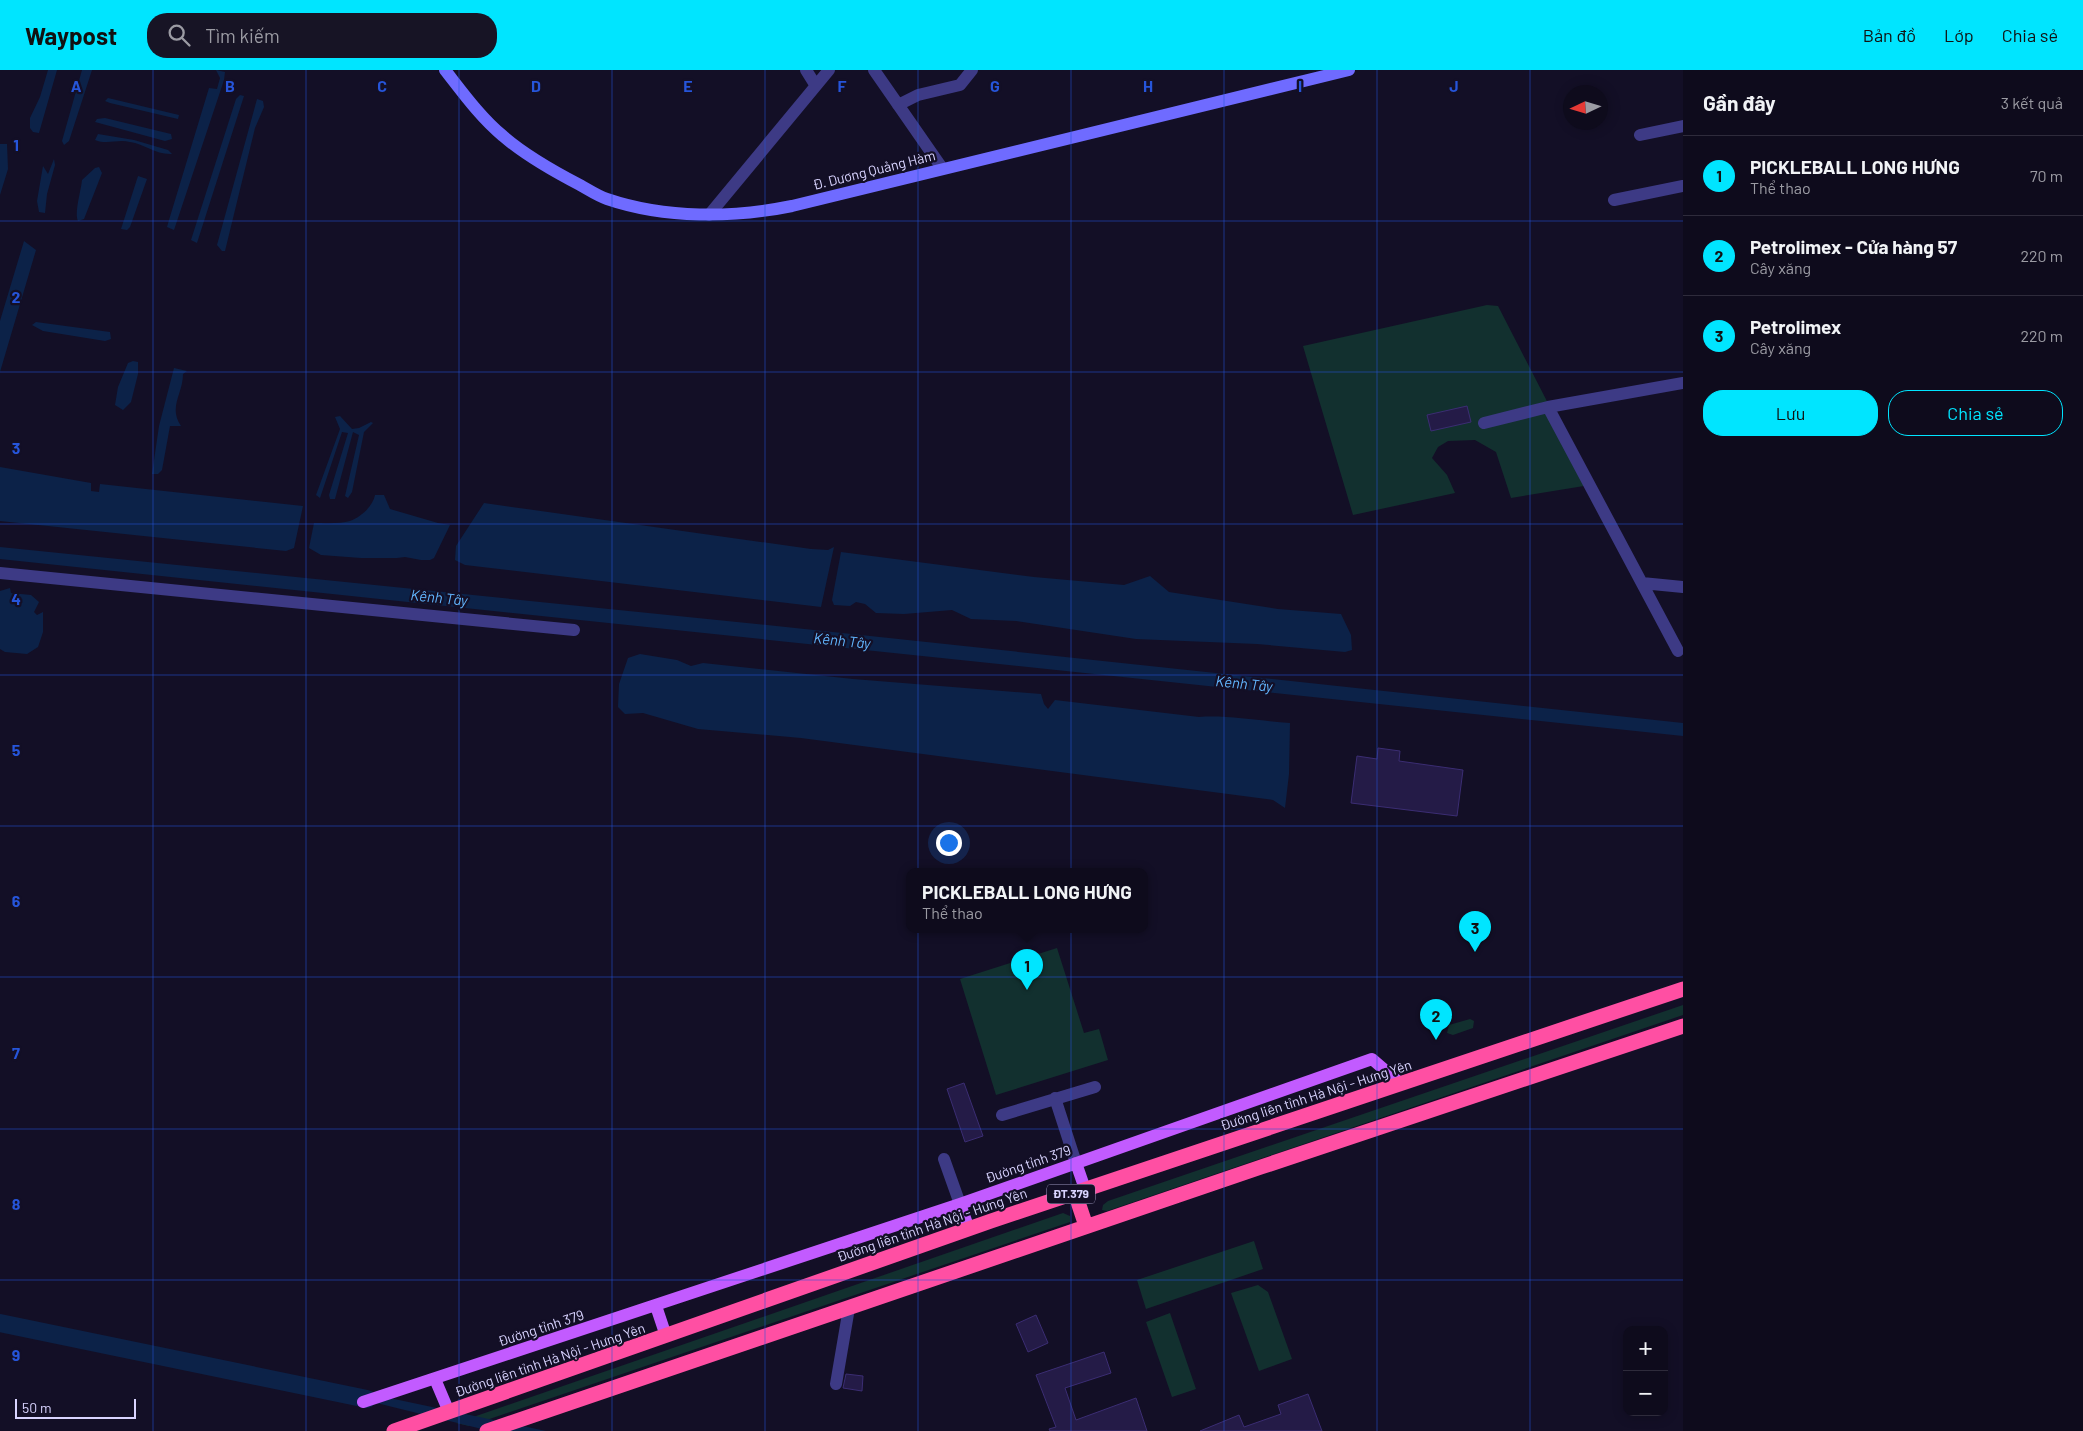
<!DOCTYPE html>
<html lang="vi">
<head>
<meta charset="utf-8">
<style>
	:root { --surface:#0e0b1c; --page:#171425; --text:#f1f3f6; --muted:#9b9ba3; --line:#2e2b3b; --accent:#00e5ff }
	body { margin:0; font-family:Barlow,sans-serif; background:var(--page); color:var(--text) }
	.controls { position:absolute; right:15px; bottom:15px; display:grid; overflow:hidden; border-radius:10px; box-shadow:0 2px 12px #0003 }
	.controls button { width:45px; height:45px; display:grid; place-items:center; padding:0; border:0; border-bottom:1px solid var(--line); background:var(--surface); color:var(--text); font:25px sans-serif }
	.compass { position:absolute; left:1563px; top:15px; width:45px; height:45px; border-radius:50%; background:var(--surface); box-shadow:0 2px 12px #0003; rotate:266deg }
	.scale { position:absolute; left:15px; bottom:12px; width:121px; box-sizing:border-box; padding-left:5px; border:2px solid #d9d4ff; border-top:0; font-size:14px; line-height:18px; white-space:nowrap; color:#d9d4ff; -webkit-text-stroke:4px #130f26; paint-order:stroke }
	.you { position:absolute; left:948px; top:772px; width:18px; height:18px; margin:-12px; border:4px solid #fff; border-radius:50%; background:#1a73e8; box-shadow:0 0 0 8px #1a73e833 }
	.badge { display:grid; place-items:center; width:32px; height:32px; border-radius:50%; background:var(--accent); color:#111; font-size:16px; font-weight:700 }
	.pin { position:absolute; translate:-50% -41px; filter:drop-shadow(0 1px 2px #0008) }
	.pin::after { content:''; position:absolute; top:26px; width:18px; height:15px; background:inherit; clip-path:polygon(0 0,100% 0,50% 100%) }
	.popup { position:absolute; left:906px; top:798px; width:242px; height:65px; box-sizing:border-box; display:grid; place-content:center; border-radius:10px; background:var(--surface); filter:drop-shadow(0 1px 4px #0005); font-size:16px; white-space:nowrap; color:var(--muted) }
	.popup b { font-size:19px; color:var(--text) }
	.popup::after { content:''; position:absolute; left:50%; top:100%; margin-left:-10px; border:10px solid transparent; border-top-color:var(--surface) }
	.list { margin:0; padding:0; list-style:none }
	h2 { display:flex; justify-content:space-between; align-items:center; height:65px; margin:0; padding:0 20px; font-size:21px }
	h2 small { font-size:16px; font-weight:400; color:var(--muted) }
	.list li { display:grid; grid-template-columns:32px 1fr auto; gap:15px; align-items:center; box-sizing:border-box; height:80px; padding:0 20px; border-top:1px solid var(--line) }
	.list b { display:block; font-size:19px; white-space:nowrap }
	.list p { margin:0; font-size:16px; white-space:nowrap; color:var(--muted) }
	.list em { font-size:16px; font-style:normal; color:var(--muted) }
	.actions { display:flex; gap:10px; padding:15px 20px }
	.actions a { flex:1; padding:11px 0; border:1px solid var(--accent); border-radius:20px; text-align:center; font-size:18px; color:var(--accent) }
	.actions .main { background:var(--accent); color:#111 }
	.icon { flex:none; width:28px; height:28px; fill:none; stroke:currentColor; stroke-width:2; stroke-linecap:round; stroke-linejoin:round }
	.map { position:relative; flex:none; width:1683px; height:1361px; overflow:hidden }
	header { display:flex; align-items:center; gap:30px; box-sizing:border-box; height:70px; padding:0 25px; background:var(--accent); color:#111 }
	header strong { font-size:24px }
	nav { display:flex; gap:28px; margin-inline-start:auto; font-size:18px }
	.search { width:350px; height:45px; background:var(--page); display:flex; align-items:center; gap:12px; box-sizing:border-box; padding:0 18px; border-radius:20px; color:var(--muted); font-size:19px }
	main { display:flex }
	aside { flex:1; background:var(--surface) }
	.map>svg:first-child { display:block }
	.green { fill:#12302f }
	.water { fill:#0c2248 }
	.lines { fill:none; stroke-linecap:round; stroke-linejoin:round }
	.canal { stroke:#0c2248; stroke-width:18 }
	.building { fill:#241b47; stroke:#3b2d73 }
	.street { stroke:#3d3a85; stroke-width:12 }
	.secondary { stroke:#6f6bff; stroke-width:12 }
	.primary { stroke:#c25bff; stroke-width:12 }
	.highway { stroke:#ff4fa3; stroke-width:15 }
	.grid { fill:none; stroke:#2655da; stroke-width:1; stroke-opacity:0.55 }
	.labels { text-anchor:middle; stroke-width:4.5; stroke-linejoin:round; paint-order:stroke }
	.shield { fill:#130f26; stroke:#9e99be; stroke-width:1 }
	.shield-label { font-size:12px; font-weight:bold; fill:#d9d4ff }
	.street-label { font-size:14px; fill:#d9d4ff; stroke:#130f26 }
	.water-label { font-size:15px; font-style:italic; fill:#62b6ff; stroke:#130f26 }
	.grid-label { font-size:16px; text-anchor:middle; font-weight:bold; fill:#2655da; stroke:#130f26; stroke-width:4.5; stroke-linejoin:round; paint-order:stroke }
</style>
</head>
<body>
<header>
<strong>Waypost</strong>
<div class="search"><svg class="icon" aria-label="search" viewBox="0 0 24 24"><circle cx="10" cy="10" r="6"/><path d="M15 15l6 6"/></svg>Tìm kiếm</div>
<nav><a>Bản đồ</a><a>Lớp</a><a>Chia sẻ</a></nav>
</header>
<main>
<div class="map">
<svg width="1683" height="1361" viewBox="0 0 1683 1361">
	<rect width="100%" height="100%" fill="#130f26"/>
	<!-- green -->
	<path class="green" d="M1487,235L1498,236L1590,415L1511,428L1496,382L1475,370L1448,371L1438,377L1432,388L1447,405L1455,423L1353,445L1303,276Z
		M1057,878L1084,963L1099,959L1108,990L996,1025L960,909Z
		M1683,935V945L1107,1141L1102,1140L1103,1135L1108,1131Z
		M1470,949L1474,951L1473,958L1453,965L1447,963L1449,955Z
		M1063,1143L1070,1146V1152L469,1356L456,1353Z
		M1254,1171L1263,1199L1146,1239L1137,1210Z
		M1258,1215L1268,1222L1292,1289L1259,1301L1231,1223Z
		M1170,1243L1196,1319L1172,1327L1146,1252Z"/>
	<!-- water -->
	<path class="water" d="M48,0H57L39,63L33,62L30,58V48L40,27Z
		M82,0H92L69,71L64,75L62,71Z
		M216,0L225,2L224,10L174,160L167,157L169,150L209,18L217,19L220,8Z
		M240,25L244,26L197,173L191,170L236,29Z
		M108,28L179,45L178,49L110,33L105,31Z
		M257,29L263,31L264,37L255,58L225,181H222L217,175Z
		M105,48L171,64L172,69L165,71L95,52L97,49Z
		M98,64L134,70L168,80L172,84C156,85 145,74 130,72C118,69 107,75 95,70Z
		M0,74H7L8,99L0,125Z
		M54,89L55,95L47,124L45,143L39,142L37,131L43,96L48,104Z
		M99,97L102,103L84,149L78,151C74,143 81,121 82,110L95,98Z
		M138,106L147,109L130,157L127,160L121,159Z
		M24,171L36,180L0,302V251Z
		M36,252L110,262L111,269L105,271L43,261L32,255Z
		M133,291L138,292V304L131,332L123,340L115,335L118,317L128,293Z
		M174,298L187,301L183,304C183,324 168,337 181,356H170L162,400L158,404H152L159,356Z
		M340,346L352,359L359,358L371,352L373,353L364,362L352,422L348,428L345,426L359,365L353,362L335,429H330L329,425L348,363L342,362L320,428L316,425L340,359L335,347Z
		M0,397L91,413V421L99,422L100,414L303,436L294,478L286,481L0,451Z
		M375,425H384L390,439L438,453L450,455L434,488L430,490H421L405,487L397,488H361L321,485L309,478L314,453C325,453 340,454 350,451C361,447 373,436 375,425Z
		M484,433L811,479L828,480L834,477L821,537L465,495L455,490L456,476Z
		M0,477L767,555L1683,653V666L0,489Z
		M841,482L1034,507L1124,515L1150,506L1169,522L1278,539L1341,544L1351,565L1352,580L1345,582L1257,574L1136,569L1016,551L971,549L952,540L904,544L876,543L865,534L856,532L850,536L834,535L832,530Z
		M10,518L11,523L31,525L39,532L34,542L37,545L43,542V562L38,577L27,584L5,582L0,579V521Z
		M640,584L677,590L691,596L703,593L853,609L1041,624L1044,634L1048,639L1055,630L1199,647C1228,645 1260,651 1290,653L1289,704L1285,738L1273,730L801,668L698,659L643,643L625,644L618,637L619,614L628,588Z
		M347,1319L546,1361H490L344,1325Z"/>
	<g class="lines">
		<!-- canal -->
		<path class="canal" d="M0,1253L367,1329"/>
	</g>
	<!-- building -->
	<path class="building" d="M1467,336L1471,352L1431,361L1427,345Z
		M1378,678L1400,681L1399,691L1463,700L1457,746L1351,733L1357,686L1377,689Z
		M964,1013L983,1066L965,1072L947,1019Z
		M1036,1245L1048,1273L1028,1282L1016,1254Z
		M1104,1282L1111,1303L1065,1318L1076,1350L1136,1328L1147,1361H1050L1049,1359L1056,1357L1036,1305Z
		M846,1304L863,1306L862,1321L843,1318Z
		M1308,1324L1322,1361H1200L1239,1345L1244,1357L1281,1344L1278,1335Z"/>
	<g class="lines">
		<!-- street -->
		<path class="street" d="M806,0L816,16
			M874,0L942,98
			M898,35L918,25L960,15L972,0
			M1640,65L1683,56
			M1614,130L1683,116
			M709,145L829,0
			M1548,337L1678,581
			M1484,353L1548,337L1683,313
			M0,503L574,560
			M1642,513L1683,517
			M1055,1028L1076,1093
			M1002,1045L1095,1017
			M944,1089L960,1134
			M836,1314L849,1238"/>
		<!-- secondary -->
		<path class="secondary" d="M445,0C463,23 481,48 503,66C526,86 553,101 580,115C589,120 598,126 607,129C666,149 733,148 792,136L1349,0"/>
		<!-- primary -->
		<path class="primary" d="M1076,1093L1085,1119
			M960,1134L969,1159
			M656,1236L666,1266
			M435,1309L449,1342
			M363,1332L960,1134L1372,989L1401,1014"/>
		<!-- highway -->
		<path class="highway" d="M1075,1123L1086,1156
			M394,1361L991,1151L1683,919
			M487,1361L1261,1097L1683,956"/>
	</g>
	<!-- grid -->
	<path class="grid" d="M153,0V1361M306,0V1361M459,0V1361M612,0V1361M765,0V1361M918,0V1361M1071,0V1361M1224,0V1361M1377,0V1361M1530,0V1361M0,151H1683M0,302H1683M0,454H1683M0,605H1683M0,756H1683M0,907H1683M0,1059H1683M0,1210H1683"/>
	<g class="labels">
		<!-- shield labels -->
		<rect class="shield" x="1047" y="1114.5" width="48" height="19" rx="4"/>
		<g class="shield-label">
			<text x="1071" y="1128">ĐT.379</text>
		</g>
		<!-- street labels -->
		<g class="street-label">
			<text transform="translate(874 100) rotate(-14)" y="5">Đ. Dương Quảng Hàm</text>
			<text transform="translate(1316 1025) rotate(-18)" y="5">Đường liên tỉnh Hà Nội - Hưng Yên</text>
			<text transform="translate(1028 1094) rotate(-19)" y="5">Đường tỉnh 379</text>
			<text transform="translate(932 1155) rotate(-19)" y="5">Đường liên tỉnh Hà Nội - Hưng Yên</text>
			<text transform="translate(541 1258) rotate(-18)" y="5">Đường tỉnh 379</text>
			<text transform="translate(550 1290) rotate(-19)" y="5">Đường liên tỉnh Hà Nội - Hưng Yên</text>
		</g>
		<!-- water labels -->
		<g class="water-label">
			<text transform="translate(439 528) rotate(6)" y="5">Kênh Tây</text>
			<text transform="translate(842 571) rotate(6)" y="5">Kênh Tây</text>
			<text transform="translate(1244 614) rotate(6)" y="5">Kênh Tây</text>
		</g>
	</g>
	<g class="grid-label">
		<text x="76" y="22">A</text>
		<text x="230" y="22">B</text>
		<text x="382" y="22">C</text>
		<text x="536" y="22">D</text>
		<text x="688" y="22">E</text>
		<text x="842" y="22">F</text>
		<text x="995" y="22">G</text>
		<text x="1148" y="22">H</text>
		<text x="1300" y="22">I</text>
		<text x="1454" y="22">J</text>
		<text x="16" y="81">1</text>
		<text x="16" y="233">2</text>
		<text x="16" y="384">3</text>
		<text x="16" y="535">4</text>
		<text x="16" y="686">5</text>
		<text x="16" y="837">6</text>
		<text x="16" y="989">7</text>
		<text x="16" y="1140">8</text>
		<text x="16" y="1291">9</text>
	</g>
</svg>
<div class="controls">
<button>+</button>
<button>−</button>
</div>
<svg class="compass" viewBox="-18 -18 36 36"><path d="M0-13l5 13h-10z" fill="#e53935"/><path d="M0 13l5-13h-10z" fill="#9b9ba3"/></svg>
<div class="scale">50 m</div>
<div class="you"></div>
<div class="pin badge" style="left:1027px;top:920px">1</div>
<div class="popup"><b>PICKLEBALL LONG HƯNG</b>Thể thao</div>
<div class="pin badge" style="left:1436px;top:970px">2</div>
<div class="pin badge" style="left:1475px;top:882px">3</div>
</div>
<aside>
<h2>Gần đây<small>3 kết quả</small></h2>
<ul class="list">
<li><span class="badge">1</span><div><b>PICKLEBALL LONG HƯNG</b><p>Thể thao</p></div><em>70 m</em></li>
<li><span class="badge">2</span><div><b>Petrolimex - Cửa hàng 57</b><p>Cây xăng</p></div><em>220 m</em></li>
<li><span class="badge">3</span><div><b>Petrolimex</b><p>Cây xăng</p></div><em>220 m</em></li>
</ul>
<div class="actions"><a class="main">Lưu</a><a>Chia sẻ</a></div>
</aside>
</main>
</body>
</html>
